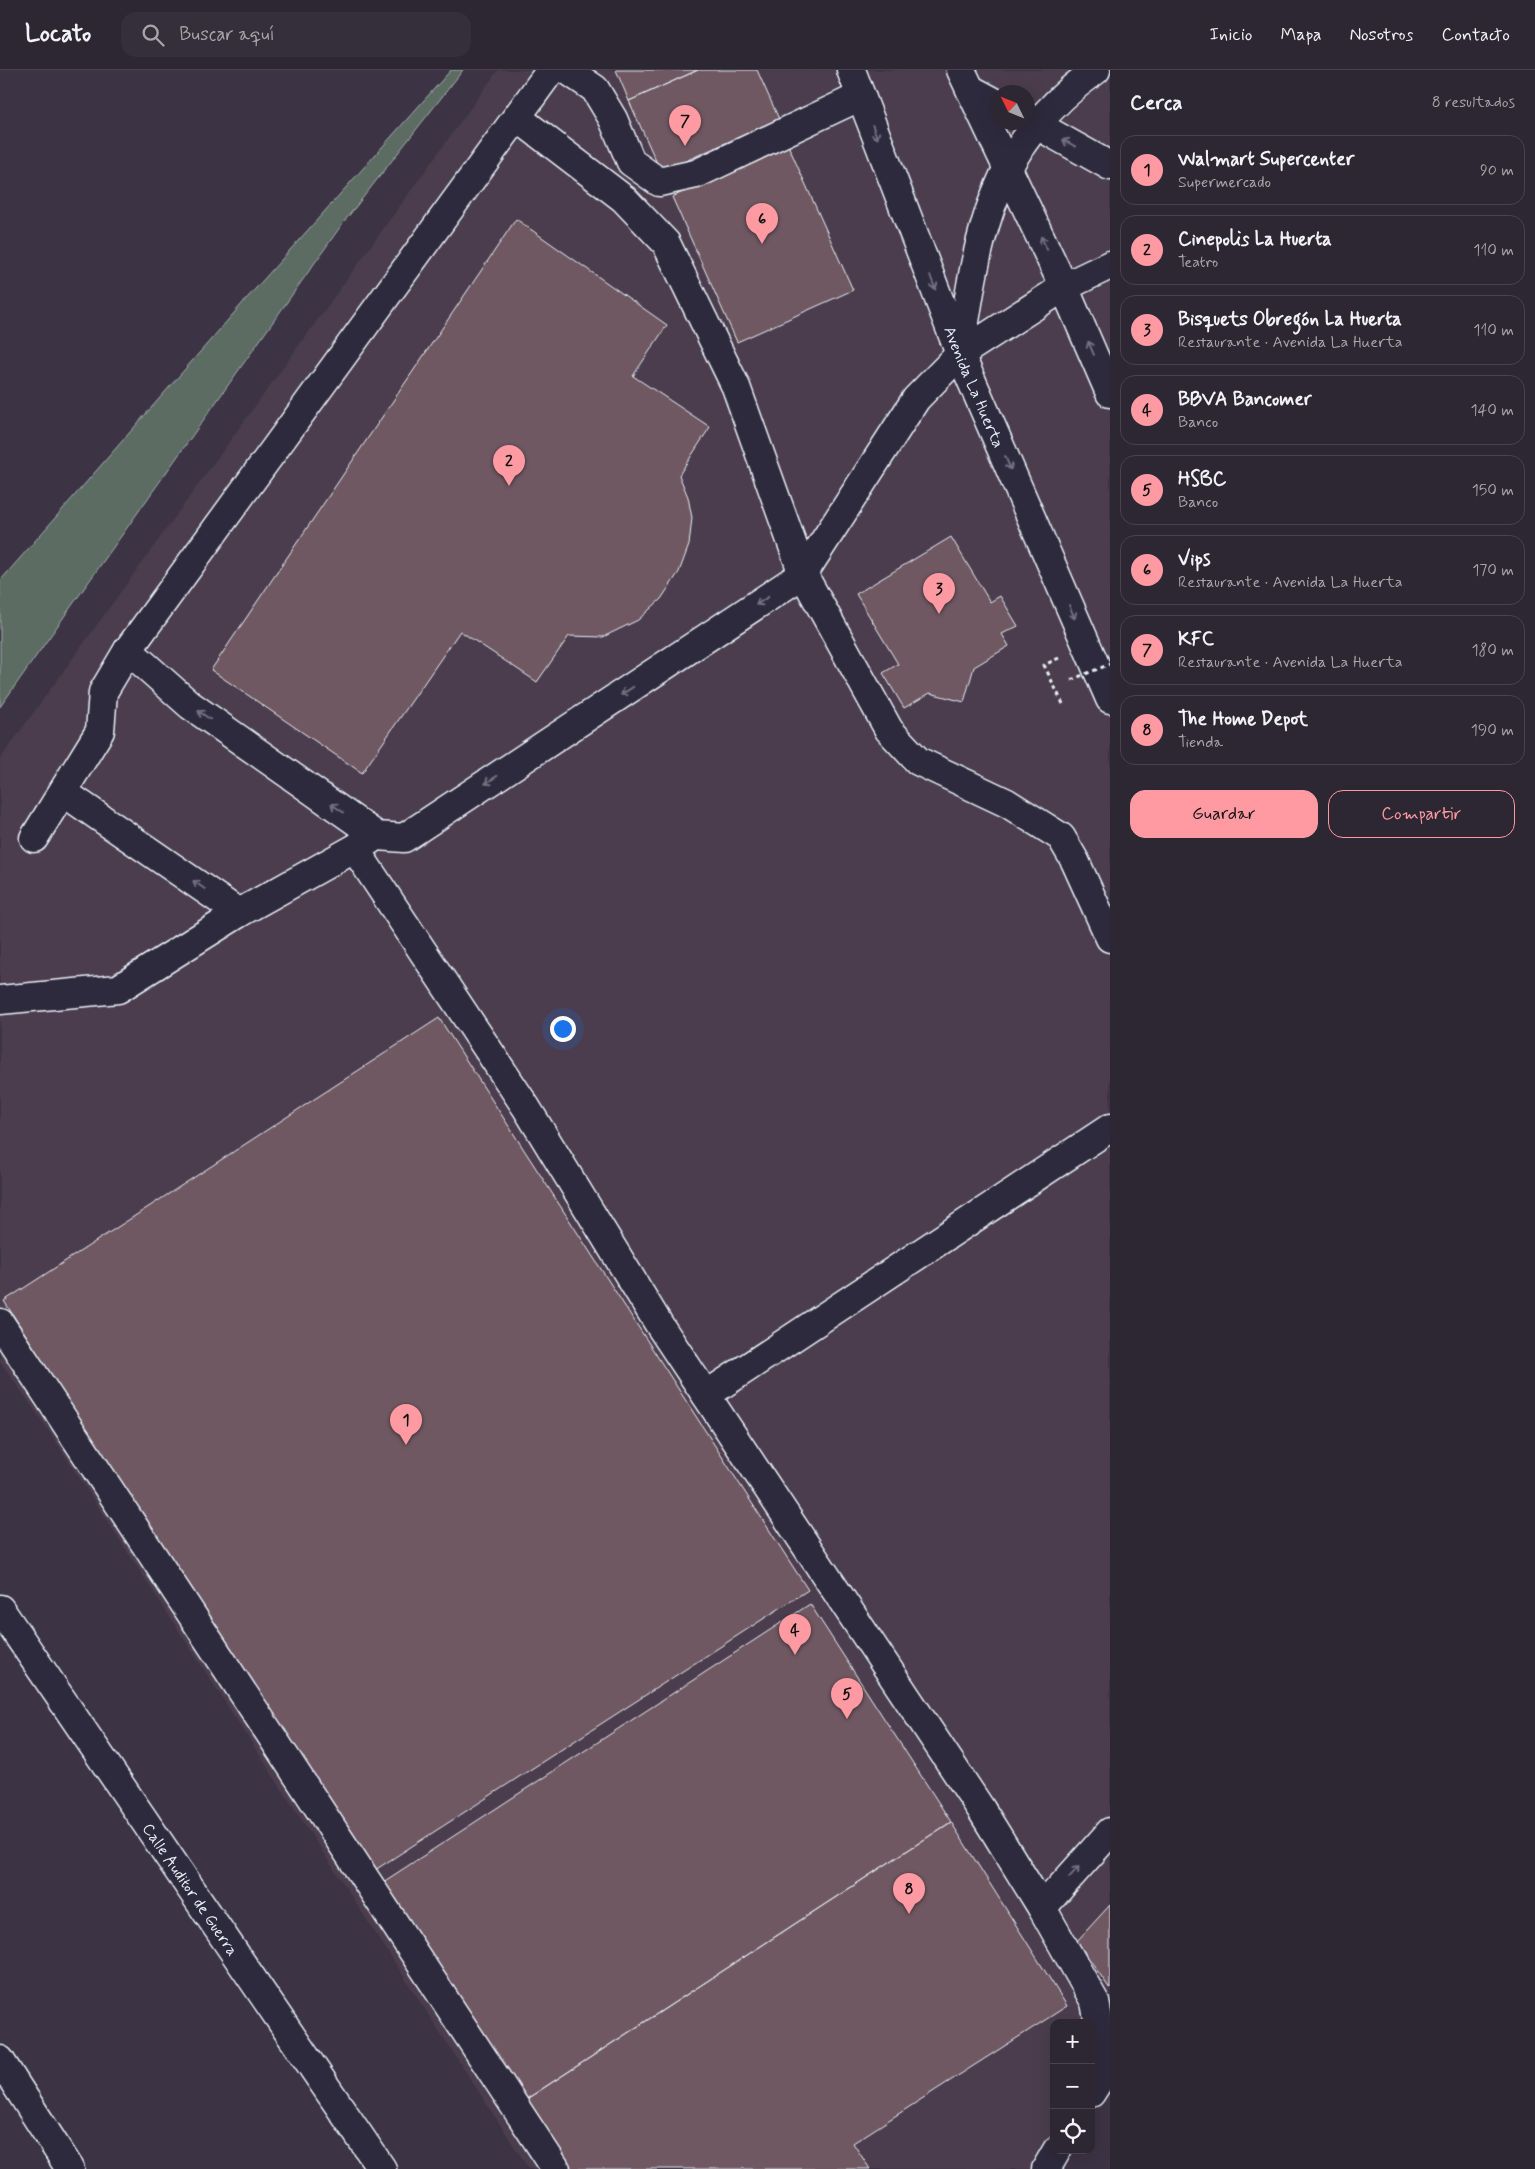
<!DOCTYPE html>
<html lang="es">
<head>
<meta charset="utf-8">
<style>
	:root { --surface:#2d2633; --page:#352e3b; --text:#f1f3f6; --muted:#a7a5ac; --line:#48434e; --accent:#ff9aa2 }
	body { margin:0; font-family:Mynerve,sans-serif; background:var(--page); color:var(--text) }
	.controls { position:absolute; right:15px; bottom:15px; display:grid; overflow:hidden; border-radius:10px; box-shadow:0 5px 20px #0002 }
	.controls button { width:45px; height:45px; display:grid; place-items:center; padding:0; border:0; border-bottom:1px solid var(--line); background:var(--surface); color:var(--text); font:25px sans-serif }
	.compass { position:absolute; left:990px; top:15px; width:45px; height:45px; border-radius:50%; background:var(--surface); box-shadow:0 5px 20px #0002; rotate:313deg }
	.you { position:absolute; left:562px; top:958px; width:18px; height:18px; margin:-12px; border:4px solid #fff; border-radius:50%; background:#1a73e8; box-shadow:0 0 0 8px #1a73e833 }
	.badge { display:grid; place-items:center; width:32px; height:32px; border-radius:50%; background:var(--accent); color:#111; font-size:16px; font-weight:700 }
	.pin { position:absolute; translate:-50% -41px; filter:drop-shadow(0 1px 2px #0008) }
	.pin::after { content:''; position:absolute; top:26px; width:18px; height:15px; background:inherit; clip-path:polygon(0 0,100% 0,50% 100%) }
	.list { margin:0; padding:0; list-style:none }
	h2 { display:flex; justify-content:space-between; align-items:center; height:65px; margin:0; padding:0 20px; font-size:21px }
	h2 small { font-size:16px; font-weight:400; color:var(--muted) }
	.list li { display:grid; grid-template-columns:32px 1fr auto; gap:15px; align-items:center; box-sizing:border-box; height:70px; margin:0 10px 10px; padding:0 10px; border:1px solid var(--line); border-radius:15px }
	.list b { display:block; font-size:19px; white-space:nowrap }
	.list p { margin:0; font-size:16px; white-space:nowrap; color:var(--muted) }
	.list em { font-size:16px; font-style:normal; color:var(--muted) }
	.actions { display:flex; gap:10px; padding:15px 20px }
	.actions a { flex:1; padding:11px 0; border:1px solid var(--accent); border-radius:15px; text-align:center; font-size:18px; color:var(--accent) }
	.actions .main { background:var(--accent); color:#111 }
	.icon { flex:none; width:28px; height:28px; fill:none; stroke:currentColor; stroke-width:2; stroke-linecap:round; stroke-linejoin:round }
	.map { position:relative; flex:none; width:1110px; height:2099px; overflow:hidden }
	header { display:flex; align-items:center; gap:30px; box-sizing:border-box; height:70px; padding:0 25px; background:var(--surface); border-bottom:1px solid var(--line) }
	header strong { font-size:24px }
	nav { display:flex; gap:28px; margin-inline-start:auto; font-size:18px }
	.search { width:350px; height:45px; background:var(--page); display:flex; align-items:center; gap:12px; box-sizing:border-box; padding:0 18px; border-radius:15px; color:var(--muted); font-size:19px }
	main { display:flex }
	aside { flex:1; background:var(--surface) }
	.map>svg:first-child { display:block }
	.built { fill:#4b3e4d; fill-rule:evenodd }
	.green { fill:#5b6c63; stroke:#a2aeae }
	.building { fill:#6f5862; stroke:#e8f1f8 }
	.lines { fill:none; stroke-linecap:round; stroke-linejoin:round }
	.minor-casing { stroke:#e8f1f8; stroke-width:31 }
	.major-casing { stroke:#e8f1f8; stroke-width:31 }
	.path { stroke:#e8f1f8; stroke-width:3; stroke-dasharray:4 4; stroke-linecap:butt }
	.minor { stroke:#2f2a3d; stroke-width:28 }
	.major { stroke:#2f2a3d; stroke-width:28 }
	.path-bridge { stroke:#e8f1f8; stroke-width:3; stroke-dasharray:4 4; stroke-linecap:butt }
	.oneway { stroke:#70707e }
	.labels { text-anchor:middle; stroke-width:4.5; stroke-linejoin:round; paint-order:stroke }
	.street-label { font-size:16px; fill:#e8f1f8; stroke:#2f2a3d }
</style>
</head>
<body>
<header>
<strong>Locato</strong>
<div class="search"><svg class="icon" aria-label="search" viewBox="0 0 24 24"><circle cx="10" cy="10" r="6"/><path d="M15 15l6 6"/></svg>Buscar aquí</div>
<nav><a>Inicio</a><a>Mapa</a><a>Nosotros</a><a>Contacto</a></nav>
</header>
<main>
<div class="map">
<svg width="1110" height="2099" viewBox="0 0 1110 2099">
	<rect width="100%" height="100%" fill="#3c3344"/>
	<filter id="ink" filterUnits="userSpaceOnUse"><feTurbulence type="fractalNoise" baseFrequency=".02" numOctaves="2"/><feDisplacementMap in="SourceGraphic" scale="10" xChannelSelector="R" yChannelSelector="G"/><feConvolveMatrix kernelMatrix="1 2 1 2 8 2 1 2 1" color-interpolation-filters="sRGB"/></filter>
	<g filter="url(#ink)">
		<!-- built -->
		<path class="built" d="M498,0H1110V2008L1091,2041V1953H1054V2080L1058,2099H529L41,1349L0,1291V689ZM998,22H1028V52H998Z"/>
		<!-- green -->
		<path class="green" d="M451,0H463L343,153L0,637V511L248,227Z"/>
		<!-- building -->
		<path class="building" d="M616,0H698L629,31Z
			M698,0H757L779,49L661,102L629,31Z
			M788,75L853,220L737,272L672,127Z
			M516,149L667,255L633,306L710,357L679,405L688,427L692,448L689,475L679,502L661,529L638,550L603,567L569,566L537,612L460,561L362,703L211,600Z
			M951,467L990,532L1000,526L1018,556L1002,564L1009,576L974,597L964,632L930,623L904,638L883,603L898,594L856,524Z
			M439,948L808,1520L372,1802L4,1231Z
			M810,1534L951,1752L522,2032L380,1814Z
			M951,1752L1067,1936L853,2073L870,2099H566L522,2032Z
			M1110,1835V1919L1077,1871Z"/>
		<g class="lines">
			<!-- minor casing -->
			<g class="minor-casing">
				<g id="minor">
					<path d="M567,0L595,19L613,49L631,92L659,112L696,104L861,26"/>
					<path d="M970,19L998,34"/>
					<path d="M518,48L624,129L666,173L736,317L803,504L889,660L918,691L1007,733L1061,767L1075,791L1110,868"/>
					<path d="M1028,50L1110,96"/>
					<path d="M960,284C978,164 991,75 1096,0"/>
					<path d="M128,580L190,635L377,766L404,768L803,504L916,329L960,284L1064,217L1110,195"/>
					<path d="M63,722L239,843"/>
					<path d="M34,768L100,661L103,622L128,580L551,0"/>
					<path d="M355,779L526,1037L660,1256L981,1739L1042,1838L1095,1932L1107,1997"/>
					<path d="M0,930L118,919L239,843L370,770"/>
					<path d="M0,1253L556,2099"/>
					<path d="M706,1325L1110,1058"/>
					<path id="s1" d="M0,1539L382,2099"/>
					<path d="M1042,1838L1110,1762"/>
					<path d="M0,1990L70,2099"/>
					<path d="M1091,2023L1110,1993"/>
					<path d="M1046,2099L1057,2080"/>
				</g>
			</g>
			<!-- major casing -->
			<g class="major-casing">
				<g id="major">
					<path id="s2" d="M851,0L960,284L1110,629"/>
					<path d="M961,0L1064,217L1110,323"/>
				</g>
			</g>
			<!-- path -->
			<path class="path" d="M1059,588L1044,595L1063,634"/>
			<!-- minor -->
			<use href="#minor" class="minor"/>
			<!-- major -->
			<use href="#major" class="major"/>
			<!-- path-bridge -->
			<path class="path-bridge" d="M1071,610L1110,594"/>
		</g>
		<!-- one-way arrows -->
		<defs><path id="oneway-shaft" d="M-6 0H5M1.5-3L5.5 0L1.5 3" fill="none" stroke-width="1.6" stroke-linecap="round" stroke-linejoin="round" transform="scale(1.25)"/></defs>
		<g class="oneway">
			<use href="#oneway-shaft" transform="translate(875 62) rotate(69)"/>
			<use href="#oneway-shaft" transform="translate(1069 73) rotate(-151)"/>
			<use href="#oneway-shaft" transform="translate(1044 173) rotate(-115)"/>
			<use href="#oneway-shaft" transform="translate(933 213) rotate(69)"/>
			<use href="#oneway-shaft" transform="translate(1091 278) rotate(-113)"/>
			<use href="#oneway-shaft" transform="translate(1008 393) rotate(67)"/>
			<use href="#oneway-shaft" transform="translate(762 531) rotate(147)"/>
			<use href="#oneway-shaft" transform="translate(1072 542) rotate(67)"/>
			<use href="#oneway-shaft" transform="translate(627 621) rotate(147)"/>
			<use href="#oneway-shaft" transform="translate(204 645) rotate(-145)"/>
			<use href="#oneway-shaft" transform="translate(491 710) rotate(147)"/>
			<use href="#oneway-shaft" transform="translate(337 738) rotate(-145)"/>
			<use href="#oneway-shaft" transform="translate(199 815) rotate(-145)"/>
			<use href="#oneway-shaft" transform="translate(1074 1802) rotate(-48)"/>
		</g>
	</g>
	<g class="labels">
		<!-- street labels -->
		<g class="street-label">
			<text dy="6" stroke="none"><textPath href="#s2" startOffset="340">Avenida La Huerta</textPath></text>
			<text dy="6" stroke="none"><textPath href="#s1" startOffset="339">Calle Auditor de Guerra</textPath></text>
		</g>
	</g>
</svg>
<div class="controls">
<button>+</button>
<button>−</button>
<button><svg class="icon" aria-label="locate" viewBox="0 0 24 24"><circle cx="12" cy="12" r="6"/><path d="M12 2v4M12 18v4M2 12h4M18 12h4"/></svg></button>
</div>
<svg class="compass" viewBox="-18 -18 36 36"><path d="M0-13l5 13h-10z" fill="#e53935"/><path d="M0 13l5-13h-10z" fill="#a7a5ac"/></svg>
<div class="you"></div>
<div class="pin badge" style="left:406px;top:1375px">1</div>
<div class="pin badge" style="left:509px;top:416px">2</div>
<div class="pin badge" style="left:939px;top:544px">3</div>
<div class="pin badge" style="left:795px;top:1585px">4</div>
<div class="pin badge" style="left:847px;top:1649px">5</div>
<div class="pin badge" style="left:762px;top:174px">6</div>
<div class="pin badge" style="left:685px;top:76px">7</div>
<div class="pin badge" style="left:909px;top:1844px">8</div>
</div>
<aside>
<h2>Cerca<small>8 resultados</small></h2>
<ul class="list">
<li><span class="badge">1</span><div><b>Walmart Supercenter</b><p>Supermercado</p></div><em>90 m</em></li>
<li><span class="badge">2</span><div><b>Cinepolis La Huerta</b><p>Teatro</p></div><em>110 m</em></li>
<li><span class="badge">3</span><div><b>Bisquets Obregón La Huerta</b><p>Restaurante · Avenida La Huerta</p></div><em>110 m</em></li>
<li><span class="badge">4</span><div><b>BBVA Bancomer</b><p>Banco</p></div><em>140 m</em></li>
<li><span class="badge">5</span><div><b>HSBC</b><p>Banco</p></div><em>150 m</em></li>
<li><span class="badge">6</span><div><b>Vips</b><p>Restaurante · Avenida La Huerta</p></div><em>170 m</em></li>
<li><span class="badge">7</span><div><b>KFC</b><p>Restaurante · Avenida La Huerta</p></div><em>180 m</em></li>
<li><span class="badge">8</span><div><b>The Home Depot</b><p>Tienda</p></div><em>190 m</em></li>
</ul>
<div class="actions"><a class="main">Guardar</a><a>Compartir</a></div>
</aside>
</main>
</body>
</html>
